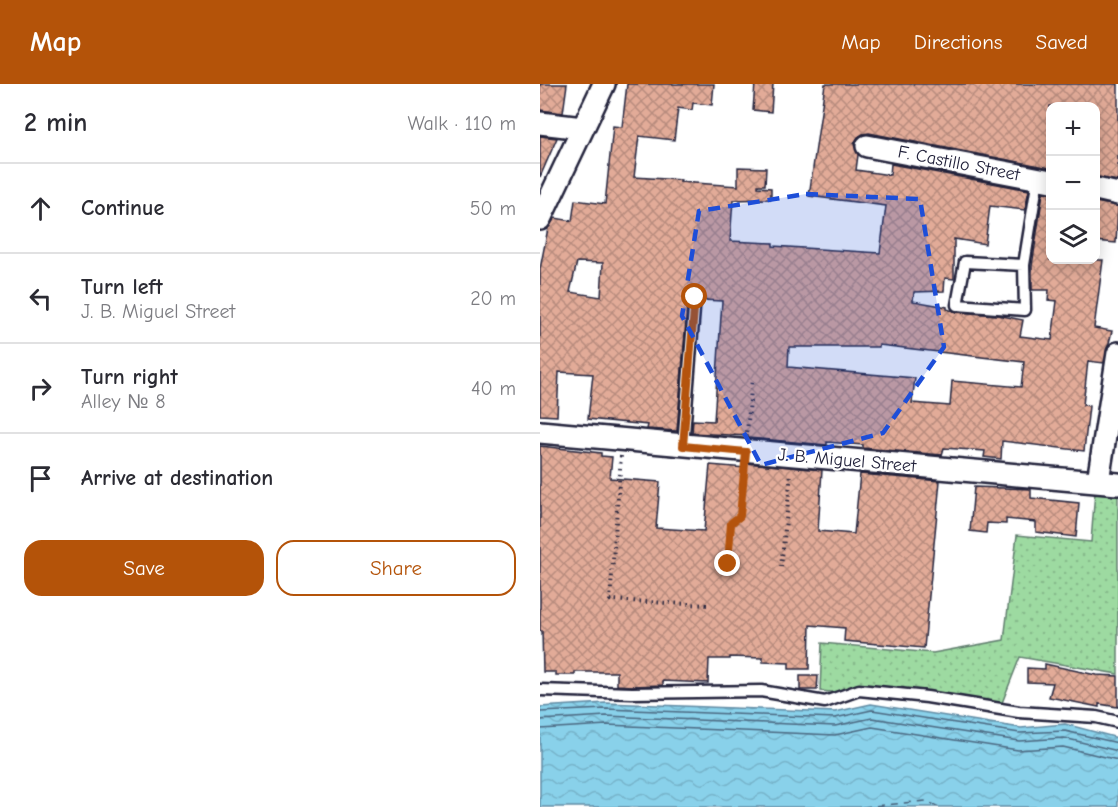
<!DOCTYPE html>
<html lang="en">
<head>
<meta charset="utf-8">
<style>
	:root { --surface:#fff; --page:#f2f2f3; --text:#2b2b33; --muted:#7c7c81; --line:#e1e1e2; --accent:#b45309 }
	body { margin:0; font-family:"Comic Neue",sans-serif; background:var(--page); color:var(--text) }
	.controls { position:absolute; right:18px; top:18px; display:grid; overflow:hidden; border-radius:12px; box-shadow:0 3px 15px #0003 }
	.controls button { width:54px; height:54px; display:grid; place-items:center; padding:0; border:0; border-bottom:2px solid var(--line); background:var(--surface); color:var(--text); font:30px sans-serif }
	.stop { position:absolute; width:18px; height:18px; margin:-14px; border:4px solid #b45309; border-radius:50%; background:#fff }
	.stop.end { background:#b45309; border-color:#fff; box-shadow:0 2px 6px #0008 }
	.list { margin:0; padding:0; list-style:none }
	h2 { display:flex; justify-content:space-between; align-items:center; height:78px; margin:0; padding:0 24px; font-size:26px }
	h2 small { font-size:20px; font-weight:400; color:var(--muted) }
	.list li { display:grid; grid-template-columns:39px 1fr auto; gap:18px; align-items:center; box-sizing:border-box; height:90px; padding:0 24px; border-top:2px solid var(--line) }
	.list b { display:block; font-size:22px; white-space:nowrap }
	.list p { margin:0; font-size:20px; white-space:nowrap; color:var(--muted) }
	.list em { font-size:20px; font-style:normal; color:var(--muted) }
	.actions { display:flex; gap:12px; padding:18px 24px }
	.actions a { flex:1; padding:14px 0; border:2px solid var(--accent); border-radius:18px; text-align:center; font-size:21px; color:var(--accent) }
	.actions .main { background:var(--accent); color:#fff }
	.icon { flex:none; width:33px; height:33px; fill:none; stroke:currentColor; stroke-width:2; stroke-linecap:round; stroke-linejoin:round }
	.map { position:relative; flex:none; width:578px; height:723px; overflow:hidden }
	header { display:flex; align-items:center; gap:36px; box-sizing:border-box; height:84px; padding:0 30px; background:var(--accent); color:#fff }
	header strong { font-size:28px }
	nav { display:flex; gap:33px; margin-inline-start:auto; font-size:21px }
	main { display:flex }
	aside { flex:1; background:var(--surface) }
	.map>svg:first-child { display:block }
	.grass { fill:url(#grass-dots); stroke:#607e6e; stroke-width:1.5 }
	.water { fill:url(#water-waves); stroke:#608ba4; stroke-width:1.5 }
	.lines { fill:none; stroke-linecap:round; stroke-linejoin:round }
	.shore { stroke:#4b6881; stroke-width:1.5 }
	.ferry { stroke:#465f78; stroke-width:1.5; stroke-dasharray:8 6; stroke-linecap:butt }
	.building { fill:url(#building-cross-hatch); stroke:#22223b; stroke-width:1.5; fill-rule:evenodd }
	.service-casing { stroke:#22223b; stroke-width:15 }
	.minor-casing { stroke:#22223b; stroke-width:26 }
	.path { stroke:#22223b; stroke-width:4; stroke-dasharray:1.5 4.5; stroke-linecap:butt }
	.service { stroke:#fff; stroke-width:10 }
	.minor { stroke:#fff; stroke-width:21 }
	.route { stroke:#b45309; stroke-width:8 }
	.marked { fill:#1d4ed8; fill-opacity:0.2; stroke:#1d4ed8; stroke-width:4.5; stroke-dasharray:12 8; stroke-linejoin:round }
	.labels { text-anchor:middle; stroke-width:4.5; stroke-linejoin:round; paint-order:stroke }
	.street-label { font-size:18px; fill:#22223b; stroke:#fff }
</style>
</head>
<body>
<header>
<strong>Map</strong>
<nav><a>Map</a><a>Directions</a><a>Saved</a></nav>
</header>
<main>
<aside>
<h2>2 min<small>Walk · 110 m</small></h2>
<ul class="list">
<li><svg class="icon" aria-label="ahead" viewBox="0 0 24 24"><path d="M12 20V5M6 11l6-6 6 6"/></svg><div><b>Continue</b></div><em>50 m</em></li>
<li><svg class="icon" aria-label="left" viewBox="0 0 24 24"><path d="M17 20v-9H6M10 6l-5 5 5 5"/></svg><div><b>Turn left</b><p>J. B. Miguel Street</p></div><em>20 m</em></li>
<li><svg class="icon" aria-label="right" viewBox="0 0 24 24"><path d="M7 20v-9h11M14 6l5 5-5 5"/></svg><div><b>Turn right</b><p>Alley № 8</p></div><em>40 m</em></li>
<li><svg class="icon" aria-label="arrive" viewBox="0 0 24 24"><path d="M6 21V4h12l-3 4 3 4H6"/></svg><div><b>Arrive at destination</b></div></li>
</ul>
<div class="actions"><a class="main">Save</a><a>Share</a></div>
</aside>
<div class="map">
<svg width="578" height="723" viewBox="0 0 578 723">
	<defs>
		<pattern id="grass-dots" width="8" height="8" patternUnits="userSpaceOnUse" patternTransform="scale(1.5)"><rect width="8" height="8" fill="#9ddaa1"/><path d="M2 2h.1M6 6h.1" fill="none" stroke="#87bb8c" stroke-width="1.8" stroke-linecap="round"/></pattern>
		<pattern id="water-waves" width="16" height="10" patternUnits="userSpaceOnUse" patternTransform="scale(1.5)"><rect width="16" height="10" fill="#89d1ea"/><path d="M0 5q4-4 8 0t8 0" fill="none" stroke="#76b3ca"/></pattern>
		<pattern id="building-cross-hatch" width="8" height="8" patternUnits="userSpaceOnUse" patternTransform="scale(1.5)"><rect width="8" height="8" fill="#e2ab98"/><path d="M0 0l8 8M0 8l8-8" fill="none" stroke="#b78b7d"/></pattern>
	</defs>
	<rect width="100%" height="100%" fill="#fff"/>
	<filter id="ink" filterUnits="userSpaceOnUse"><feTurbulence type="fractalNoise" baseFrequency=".0167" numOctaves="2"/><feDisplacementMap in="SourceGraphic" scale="12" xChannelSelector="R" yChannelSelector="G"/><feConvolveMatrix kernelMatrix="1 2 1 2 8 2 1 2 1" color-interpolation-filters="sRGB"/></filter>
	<g filter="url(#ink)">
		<!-- grass -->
		<path class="grass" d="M555,407L578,409V590L480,573L460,624L280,607L282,559L393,569L464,556L477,451L551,458Z"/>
		<!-- water -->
		<path class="water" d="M66,619L295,628L331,620L481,644L525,640L578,654V723H0V623Z"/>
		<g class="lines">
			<!-- shore -->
			<path class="shore" d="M0,628L66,625L295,634L332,626L480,649L525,647L578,659
				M0,636L66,632L295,642L332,634L479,657L524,654L578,667
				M0,645L67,641L295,651L332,643L478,666L523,663L578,676"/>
			<!-- ferry -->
			<path class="ferry" d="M322,723L386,717L399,723"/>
		</g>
		<!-- building -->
		<path class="building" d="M0,0H27L23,29L0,26Z
			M87,0H174L172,21L153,19L152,26L138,24L134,56L99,52L94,93L141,96L140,98L198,102V83L226,84L225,101H218V103L231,104V115L193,116L190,157L233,159V162L340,169L346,122L269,112L285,0H578V97L555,93V22H510V84L329,49L323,50L318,53L314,60L318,71L316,86L350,91L351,80L489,106L485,126L450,122L445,160L414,155V195L405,194L404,207L374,208L373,217L407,223V225L416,228L457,231L483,236L480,252L512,256L517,217L508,216L509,206H492V182L503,109H510V176H563L554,244L572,247L564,279L548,277L543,321L549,322L544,367L462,357L461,375L444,373L445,367L404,364L402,371L323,364V361L287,358V361L208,354V352L152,349L153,336L174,337L182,217L162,216L161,209L155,206L149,208L148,212L137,347L107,345L108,341L48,335L53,290L19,288L17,332L0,331V185L8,144L15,134L32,137L35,116L65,120L73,42L82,43ZM37,178L63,179L61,213L30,208ZM339,261L484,278L481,303L412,297L410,322L372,319L375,294L248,283L249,263H339Z
			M215,0H233L231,28L213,26Z
			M0,52L17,54L0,93Z
			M555,118L578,122L576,159L555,157Z
			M0,362L61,369V372L72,373L70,394L120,398L116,444L164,447L170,381L206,384V379L282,386L278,447L314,450L320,390L400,397L384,564L304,557L305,544L270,541L269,585H249V579L223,578V574L190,573V575H169L168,599L123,597V601L92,602L77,601V588H35V591H16V588H3L2,547H0Z
			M434,403L491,405V414L539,419L536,453L496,448V438L466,435V440L447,439L446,449L430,447Z
			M505,580L556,591L578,592V623L559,620V623L509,613L513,599L487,598V584L505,585Z
			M260,592H278L277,606H260Z"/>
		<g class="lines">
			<!-- service casing -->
			<g class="service-casing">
				<path id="service" d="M484,181L425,178L417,221L485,226L484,181L498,94
					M143,362L155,213
					M0,606L92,609L221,607L285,618L319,606L387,613L479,628L556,633L578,638"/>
			</g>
			<!-- minor casing -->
			<g class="minor-casing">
				<path id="minor" d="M0,39L43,44
					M327,62L511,97
					M556,105L578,110
					M0,135L64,0
					M0,348L578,400
					M558,397L578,269"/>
			</g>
			<!-- path -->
			<path class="path" d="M207,348L212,295
				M81,372L70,516L167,521
				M188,480L191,439L200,432L204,385
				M241,483L251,390"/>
			<!-- service -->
			<use href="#service" class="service"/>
			<!-- minor -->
			<use href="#minor" class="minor"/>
		</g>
	</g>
	<g class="lines" filter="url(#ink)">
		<!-- route -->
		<path class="route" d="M155,213L143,362L206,368L200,432L191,439L188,480"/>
	</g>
	<!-- marked area -->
	<path class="marked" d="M266,110L380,115L404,263L343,349L221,381L142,232L159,127Z"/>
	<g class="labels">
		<!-- street labels -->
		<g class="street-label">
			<text transform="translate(419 79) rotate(11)" y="6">F. Castillo Street</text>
			<text transform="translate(307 376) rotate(5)" y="6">J. B. Miguel Street</text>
		</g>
	</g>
</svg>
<div class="controls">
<button>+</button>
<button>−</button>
<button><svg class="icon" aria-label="layers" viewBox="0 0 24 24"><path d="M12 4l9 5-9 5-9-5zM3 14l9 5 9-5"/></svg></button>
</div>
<div class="stop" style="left:155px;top:213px"></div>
<div class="stop end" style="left:188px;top:480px"></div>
</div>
</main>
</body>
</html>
